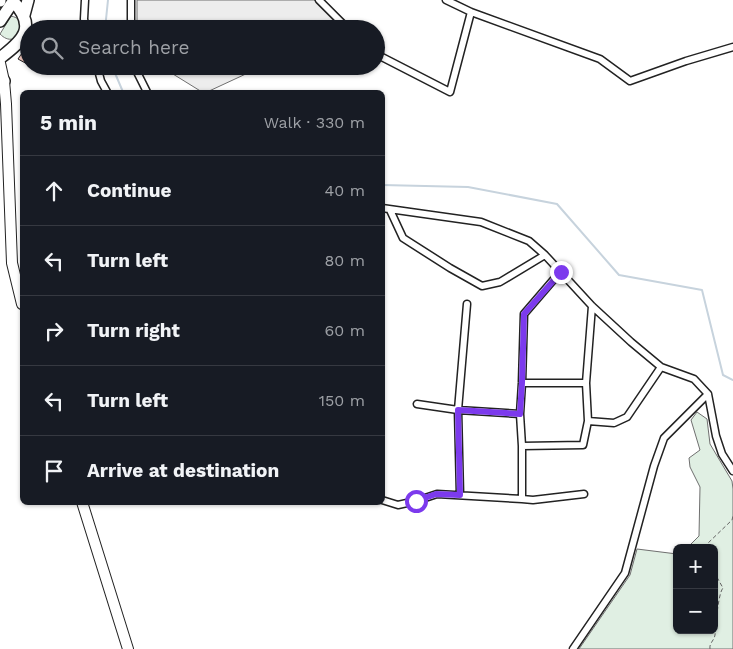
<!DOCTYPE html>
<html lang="en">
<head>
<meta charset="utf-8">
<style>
	:root { --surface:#171b24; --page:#242831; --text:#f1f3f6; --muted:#9ea1a6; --line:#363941 }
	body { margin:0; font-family:"Work Sans",sans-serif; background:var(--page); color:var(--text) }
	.controls { position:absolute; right:15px; bottom:15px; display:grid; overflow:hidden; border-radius:8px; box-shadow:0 1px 4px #0004 }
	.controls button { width:45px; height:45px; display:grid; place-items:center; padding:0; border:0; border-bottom:1px solid var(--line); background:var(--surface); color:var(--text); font:25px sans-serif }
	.stop { position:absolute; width:15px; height:15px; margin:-11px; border:4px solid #7c3aed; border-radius:50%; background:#fff }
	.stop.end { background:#7c3aed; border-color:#fff; box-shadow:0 1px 5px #0008 }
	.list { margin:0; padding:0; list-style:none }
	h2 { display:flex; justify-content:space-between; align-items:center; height:65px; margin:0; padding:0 20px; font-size:21px }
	h2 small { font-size:16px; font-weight:400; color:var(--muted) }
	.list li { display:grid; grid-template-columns:32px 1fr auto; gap:15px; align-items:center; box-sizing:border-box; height:70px; padding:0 20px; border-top:1px solid var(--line) }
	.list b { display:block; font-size:19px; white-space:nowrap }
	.list em { font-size:16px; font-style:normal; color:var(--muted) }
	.icon { flex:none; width:28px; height:28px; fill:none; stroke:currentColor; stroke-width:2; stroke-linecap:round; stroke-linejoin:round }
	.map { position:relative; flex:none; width:733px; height:649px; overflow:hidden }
	.search { position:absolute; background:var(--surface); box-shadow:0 1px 4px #0004; left:20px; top:20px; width:365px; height:55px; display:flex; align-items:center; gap:12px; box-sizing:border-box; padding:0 18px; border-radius:28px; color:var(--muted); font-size:19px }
	.panel { position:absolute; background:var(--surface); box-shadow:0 1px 4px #0004; left:20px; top:90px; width:365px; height:415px; border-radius:8px }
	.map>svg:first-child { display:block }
	.green { fill:#e0efe3; stroke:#6f6f6f }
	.parking { fill:#ededed; stroke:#6f6f6f }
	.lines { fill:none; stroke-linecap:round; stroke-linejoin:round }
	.stream { stroke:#c7d3dd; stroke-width:2 }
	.building { fill:#f3c9c0; stroke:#222 }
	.street-casing { stroke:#222; stroke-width:9 }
	.primary-casing { stroke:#222; stroke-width:12 }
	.highway-casing { stroke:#222; stroke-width:14 }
	.path { stroke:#646464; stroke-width:1; stroke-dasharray:4 2.5; stroke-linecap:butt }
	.street { stroke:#fff; stroke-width:6 }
	.primary { stroke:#fff; stroke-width:10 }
	.highway { stroke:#fff; stroke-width:11 }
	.fence { stroke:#222; stroke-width:1; stroke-dasharray:6 2.5; stroke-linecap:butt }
	.route { stroke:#7c3aed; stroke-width:6 }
</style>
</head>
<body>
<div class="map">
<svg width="733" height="649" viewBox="0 0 733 649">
	<rect width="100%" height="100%" fill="#fff"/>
	<!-- green -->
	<path class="green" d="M11,16C19,18 20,20 23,28L13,39C8,40 4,38 0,34Z
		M697,412L707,419L710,444L732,481L733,489V649H579L630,575L637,549L677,554V630H714V548H687L699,536L700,487L690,467L689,458L700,450L691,420Z"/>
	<!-- parking -->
	<path class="parking" d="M137,0H314L340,26L338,29H137Z
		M160,66H263L207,92H202Z"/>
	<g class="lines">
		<!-- stream -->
		<path class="stream" d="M105,29L108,0
			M112,66L123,92
			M382,185L468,187L557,204L619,275L702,290L723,375L733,380"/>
	</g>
	<!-- building -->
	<path class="building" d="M40,21L53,29H36Z
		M24,50L29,52V65L18,59Z"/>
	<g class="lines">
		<!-- street casing -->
		<g class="street-casing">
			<path id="street" d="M85,0L84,19L86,29
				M319,0L348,29
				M446,0L471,12L600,59L630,81L686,61L733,47
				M131,29V0
				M376,54L450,92L471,12
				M97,66L101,81L107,92
				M134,66L147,92
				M382,208L481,222L529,241L545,255L592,306L631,342L661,367L694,379L708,394L716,436L722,454L733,471
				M390,210L403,238L450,268L482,286L500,282L545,255
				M522,383H586
				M417,404L458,410L520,414
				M588,421L614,423L627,417L661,367
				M522,446L583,445L588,421L586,383L592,306
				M460,495L458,410L467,304
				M522,499V446L520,414L522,383L524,314L561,271
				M382,500L398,505L416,501L437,494L522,499L533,500L584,494
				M573,649L625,573L654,466L664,438L708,394"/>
		</g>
		<!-- primary casing -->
		<g class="primary-casing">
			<path id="primary" d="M0,63L4,81L6,104L12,263L22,304
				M82,502L128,649"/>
		</g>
		<!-- highway casing -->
		<g class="highway-casing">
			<path id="highway" d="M0,1V0
				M24,15L28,0
				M0,21L14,0
				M0,58C24,40 37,27 13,1
				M0,79L4,81"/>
		</g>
		<!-- path -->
		<path class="path" d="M707,548L706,545L732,520L733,516
			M710,649C709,643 714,641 715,635C716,624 718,594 723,588L714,572"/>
		<!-- street -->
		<use href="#street" class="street"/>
		<!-- primary -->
		<use href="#primary" class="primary"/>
		<!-- highway -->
		<use href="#highway" class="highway"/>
		<!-- fence -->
		<path class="fence" d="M22,207V227"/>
	</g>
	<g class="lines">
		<!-- route -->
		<path class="route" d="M416,501L436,494L460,495L458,410L520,414L522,383L524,314L561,272"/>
	</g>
</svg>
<div class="controls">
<button>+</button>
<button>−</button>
</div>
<div class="stop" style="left:416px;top:501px"></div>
<div class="stop end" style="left:561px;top:272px"></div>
<div class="search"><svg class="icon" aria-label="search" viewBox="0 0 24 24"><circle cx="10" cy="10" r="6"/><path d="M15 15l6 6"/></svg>Search here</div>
<section class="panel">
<h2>5 min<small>Walk · 330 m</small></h2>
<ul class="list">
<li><svg class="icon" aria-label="ahead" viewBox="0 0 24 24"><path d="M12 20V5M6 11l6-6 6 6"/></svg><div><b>Continue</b></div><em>40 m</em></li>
<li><svg class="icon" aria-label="left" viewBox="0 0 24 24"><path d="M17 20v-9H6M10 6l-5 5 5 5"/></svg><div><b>Turn left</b></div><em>80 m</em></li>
<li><svg class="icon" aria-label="right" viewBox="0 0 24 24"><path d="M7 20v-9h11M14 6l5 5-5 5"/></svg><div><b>Turn right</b></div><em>60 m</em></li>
<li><svg class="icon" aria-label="left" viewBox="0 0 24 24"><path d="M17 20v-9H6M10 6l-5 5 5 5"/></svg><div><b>Turn left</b></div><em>150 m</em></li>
<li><svg class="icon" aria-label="arrive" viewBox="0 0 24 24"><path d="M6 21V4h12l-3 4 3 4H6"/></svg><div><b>Arrive at destination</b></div></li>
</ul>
</section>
</div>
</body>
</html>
